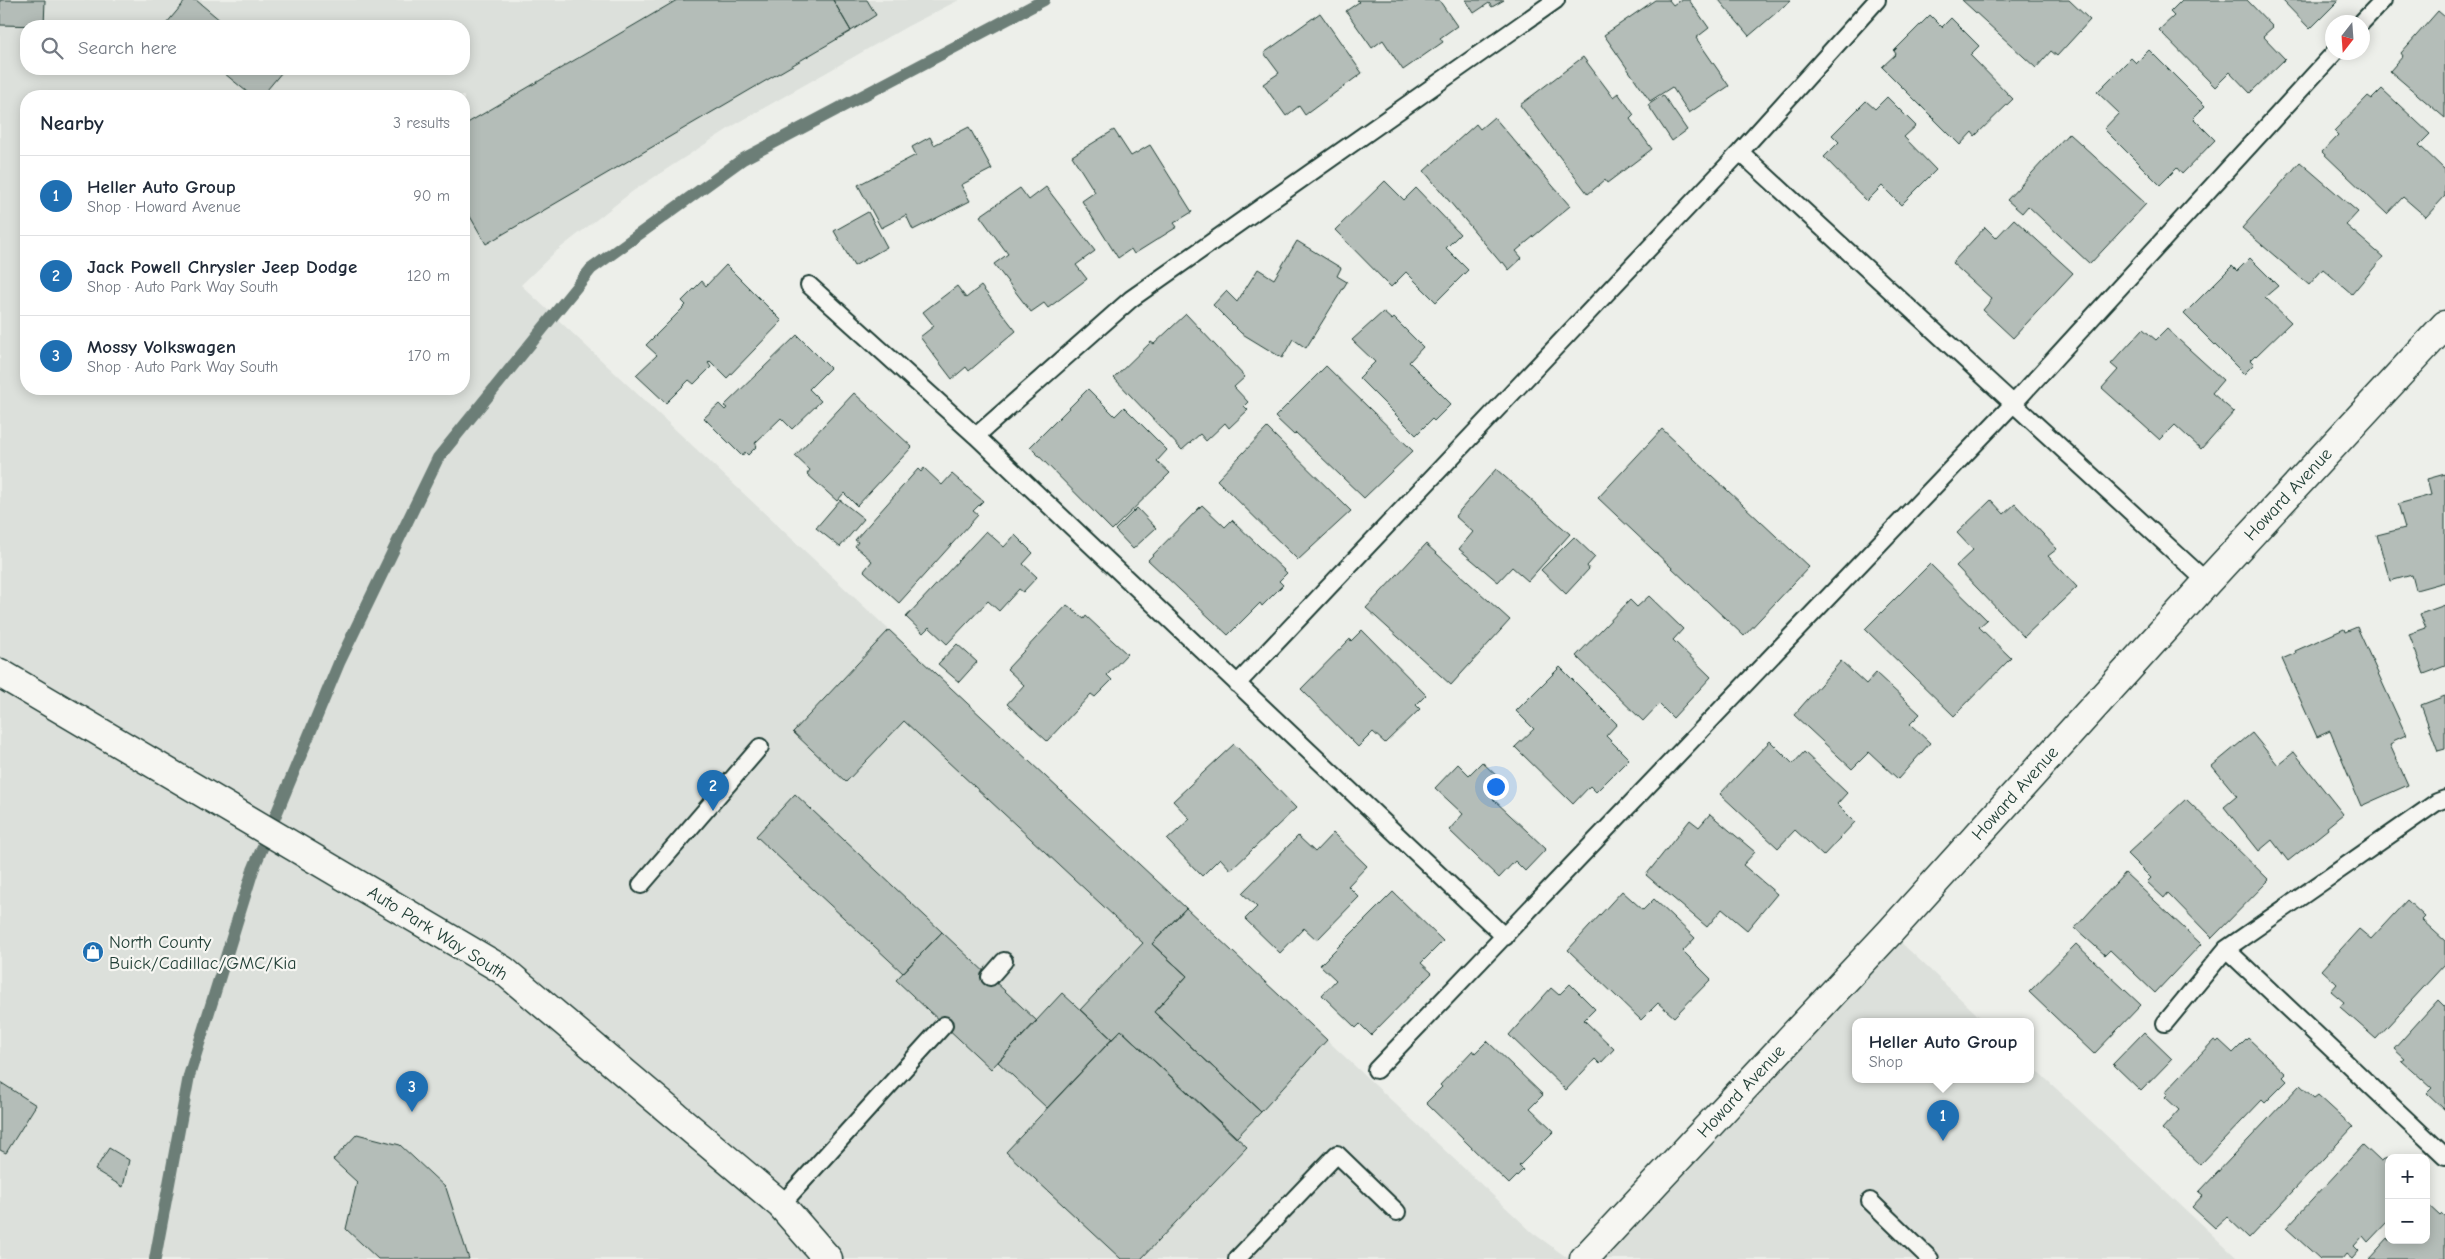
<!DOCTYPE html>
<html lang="en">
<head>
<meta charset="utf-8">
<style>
	:root { --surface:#fff; --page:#f2f2f3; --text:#1f2937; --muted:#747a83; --line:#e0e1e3; --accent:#1f6fb2 }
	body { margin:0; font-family:"Comic Neue",sans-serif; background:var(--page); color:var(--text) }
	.controls { position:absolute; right:15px; bottom:15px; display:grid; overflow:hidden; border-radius:10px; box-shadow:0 2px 12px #0003 }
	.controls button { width:45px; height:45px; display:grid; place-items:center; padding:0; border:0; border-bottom:1px solid var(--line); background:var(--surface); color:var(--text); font:25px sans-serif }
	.compass { position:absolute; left:2325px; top:15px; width:45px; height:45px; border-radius:50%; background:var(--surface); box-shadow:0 2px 12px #0003; rotate:197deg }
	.you { position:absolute; left:1495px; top:786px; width:18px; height:18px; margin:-12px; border:4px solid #fff; border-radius:50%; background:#1a73e8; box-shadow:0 0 0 8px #1a73e833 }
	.badge { display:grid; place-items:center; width:32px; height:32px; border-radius:50%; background:var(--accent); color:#fff; font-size:16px; font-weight:700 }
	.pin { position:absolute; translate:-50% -41px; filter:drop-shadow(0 1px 2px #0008) }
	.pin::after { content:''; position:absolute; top:26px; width:18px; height:15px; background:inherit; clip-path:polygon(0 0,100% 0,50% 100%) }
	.popup { position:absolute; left:1852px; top:1018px; width:182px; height:65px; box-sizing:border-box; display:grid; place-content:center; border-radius:10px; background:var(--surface); filter:drop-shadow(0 1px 4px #0005); font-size:16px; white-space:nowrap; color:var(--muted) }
	.popup b { font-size:19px; color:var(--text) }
	.popup::after { content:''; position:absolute; left:50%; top:100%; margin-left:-10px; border:10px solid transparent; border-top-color:var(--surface) }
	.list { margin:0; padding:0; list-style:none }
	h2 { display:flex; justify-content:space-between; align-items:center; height:65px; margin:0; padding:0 20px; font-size:21px }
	h2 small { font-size:16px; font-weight:400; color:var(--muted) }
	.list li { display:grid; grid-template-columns:32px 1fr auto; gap:15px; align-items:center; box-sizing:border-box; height:80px; padding:0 20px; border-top:1px solid var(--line) }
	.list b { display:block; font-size:19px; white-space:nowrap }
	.list p { margin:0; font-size:16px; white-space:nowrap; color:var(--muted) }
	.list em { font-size:16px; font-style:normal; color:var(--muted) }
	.icon { flex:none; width:28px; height:28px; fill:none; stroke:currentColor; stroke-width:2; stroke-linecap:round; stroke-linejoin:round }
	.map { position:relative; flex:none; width:2445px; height:1259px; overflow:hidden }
	.search { position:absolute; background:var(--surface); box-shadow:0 2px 12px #0003; left:20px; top:20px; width:450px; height:55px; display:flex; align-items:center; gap:12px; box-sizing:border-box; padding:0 18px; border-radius:20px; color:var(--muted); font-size:19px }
	.panel { position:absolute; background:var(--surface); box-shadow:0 2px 12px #0003; left:20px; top:90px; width:450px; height:305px; border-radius:20px }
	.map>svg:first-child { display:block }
	.built { fill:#dce0db; fill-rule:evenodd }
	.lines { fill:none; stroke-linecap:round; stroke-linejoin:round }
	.stream { stroke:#6c7e77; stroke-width:12 }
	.building { fill:#b4bdb8; stroke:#1f3d34 }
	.service-casing { stroke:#1f3d34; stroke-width:20 }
	.tertiary-casing { stroke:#1f3d34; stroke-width:31 }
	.secondary-casing { stroke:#1f3d34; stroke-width:31 }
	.service { stroke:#f6f6f2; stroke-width:16 }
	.tertiary { stroke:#f6f6f2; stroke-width:28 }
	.secondary { stroke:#f6f6f2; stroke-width:28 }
	.labels { text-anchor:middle; stroke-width:4.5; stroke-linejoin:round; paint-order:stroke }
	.street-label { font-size:18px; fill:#1f3d34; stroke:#f6f6f2 }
	.poi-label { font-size:18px; fill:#1f3d34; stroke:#f6f6f2; text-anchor:start }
</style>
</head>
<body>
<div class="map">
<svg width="2445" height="1259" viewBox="0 0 2445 1259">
	<rect width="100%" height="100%" fill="#edefea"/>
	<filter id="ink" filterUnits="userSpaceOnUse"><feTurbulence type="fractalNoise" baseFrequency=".02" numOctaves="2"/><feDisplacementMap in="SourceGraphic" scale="10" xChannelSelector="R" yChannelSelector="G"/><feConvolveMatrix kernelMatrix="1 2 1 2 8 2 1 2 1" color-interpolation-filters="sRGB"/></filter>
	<g filter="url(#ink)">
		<!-- built -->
		<path class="built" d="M0,0H959L908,26L736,124L633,191L554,253L521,285L1533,1233L1569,1259H0ZM26,26H464V69H26ZM26,96H464V389H26Z
			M1890,932L1985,1022H1856V1080H2030L2031,1065L2238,1259H1584Z"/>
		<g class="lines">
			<!-- stream -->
			<path class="stream" d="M155,1259L189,1076L253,870L339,663L438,458L591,269L743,159L1044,0"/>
		</g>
		<!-- building -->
		<path class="building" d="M0,0H45L44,26L0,25Z
			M186,0H196L227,26H168L166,24Z
			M677,0H833L851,31L486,244L464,206V125Z
			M833,0H867L876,15L851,31Z
			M1357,0H1439L1457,26L1440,38L1443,42L1403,70L1383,40L1372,48L1346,11L1359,2Z
			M1466,0H1504L1492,7L1489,3L1474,13Z
			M1655,0H1669L1673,5L1680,0H1689L1709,28L1696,38L1729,86L1689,113L1672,87L1650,101L1604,35Z
			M1719,0H1791L1749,36Z
			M1962,0H2069L2090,20L2057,56L2051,51L2036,68Z
			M2182,0H2247L2273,27L2263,36L2285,59L2250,93L2230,72L2215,87L2159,30L2174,16L2170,12Z
			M2282,0H2339L2310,29Z
			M2438,11L2445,17V118L2390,71L2403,56L2401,53Z
			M1320,13L1362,73L1305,115L1299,106L1286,116L1263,84L1279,73L1264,53Z
			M1930,15L1942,27L1951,18L1979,46L1970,55L2013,99L1975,136L1972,132L1960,145L1882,67L1896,54L1894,51Z
			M2149,50L2205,106L2193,118L2215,140L2182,174L2177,168L2160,185L2104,129L2119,113L2097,92L2131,58L2136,63Z
			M1583,57L1613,97L1618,93L1634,115L1630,119L1652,149L1607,183L1605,180L1588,194L1520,105Z
			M219,69H278L282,72L262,96H252Z
			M2382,89L2430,134L2419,145L2445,170V196L2426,217L2403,197L2387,214L2322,152L2338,135L2334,131L2368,96L2372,99Z
			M1663,95L1687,130L1672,141L1648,105Z
			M1887,97L1916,126L1904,137L1936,170L1901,205L1882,186L1867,201L1824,157L1839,142L1832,135L1866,101L1875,109Z
			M1494,117L1570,206L1516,251L1522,258L1509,270L1503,262L1501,263L1424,171L1476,124L1480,129Z
			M969,127L992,169L961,185L970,201L913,230L906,215L881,228L858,185L916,155L912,147L930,137L934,145Z
			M1114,130L1131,156L1150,145L1192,212L1174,223L1177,227L1134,254L1131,249L1118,258L1082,201L1095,192L1072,156Z
			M2069,133L2146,204L2090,264L2028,206L2022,213L2007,200Z
			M2300,162L2358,212L2346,225L2383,257L2352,294L2323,269L2309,285L2242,228Z
			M1385,181L1404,200L1416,188L1460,234L1446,248L1468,270L1436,302L1406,272L1391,287L1335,230Z
			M1046,187L1095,251L1076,265L1087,279L1048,308L1044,303L1031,312L994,264L1008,254L980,216L1020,188L1029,200Z
			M868,212L887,247L854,266L834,231Z
			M2014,219L2073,273L2013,338L1983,310L1992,299L1952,263L1985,227L1996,238Z
			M1297,241L1341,268L1337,276L1347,282L1306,348L1293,339L1282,358L1241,333L1213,305L1226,291L1237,302L1258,269L1274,279Z
			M2250,258L2278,286L2265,297L2291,322L2256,356L2255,355L2250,360L2254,364L2244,374L2184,314L2232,266L2237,271Z
			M726,265L782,321L727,378L710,361L708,363L711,367L694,384L689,380L666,403L636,375L657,355L646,345L686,305L682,301L702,281L706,286Z
			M957,286L966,298L981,286L1016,331L969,371L966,367L952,379L920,337L934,326L923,312Z
			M1383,312L1392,320L1394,318L1423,347L1409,362L1451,404L1434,421L1432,419L1416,435L1359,378L1375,362L1352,340Z
			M1186,314L1245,377L1234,387L1248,402L1244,406L1248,410L1229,428L1225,423L1206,441L1200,434L1182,450L1114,378L1151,342L1154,344Z
			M2143,329L2156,340L2167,329L2223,380L2212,393L2234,412L2201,449L2175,425L2160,440L2102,388L2118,370L2111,364Z
			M797,335L830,368L809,389L821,401L792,429L781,418L755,443L757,446L748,455L745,452L742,456L704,418L719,404L725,410L727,408L724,406Z
			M1326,366L1413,451L1364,498L1296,433L1294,435L1275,417Z
			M1088,389L1115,416L1124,407L1167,450L1157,461L1170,473L1112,530L1030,447Z
			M854,393L912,447L857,506L844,493L837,501L807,474L810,470L795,456Z
			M1267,428L1351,511L1298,560L1217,480Z
			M1662,429L1809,567L1744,636L1598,498Z
			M924,468L942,485L952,474L983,501L973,511L978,515L899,603L864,571L872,561L855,546L858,542L855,540L918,469L921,472Z
			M1496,469L1570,534L1528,581L1512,567L1498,582L1459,549L1473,532L1455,516Z
			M2445,474V582L2416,590L2412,575L2390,581L2377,535L2405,528L2398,504L2431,495L2427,479Z
			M840,500L864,519L840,547L816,528Z
			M1991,500L2004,514L2015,504L2057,549L2048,556L2077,587L2024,637L1956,566L1973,550L1957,533Z
			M1202,505L1225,527L1232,520L1287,573L1279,581L1283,585L1262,606L1260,603L1228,635L1148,560Z
			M1137,508L1156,528L1133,549L1115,530Z
			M986,531L1004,547L1015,535L1033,553L1023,564L1037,577L1023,592L1019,589L999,611L988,601L947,644L929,627L923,633L906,617Z
			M1574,537L1595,557L1587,566L1589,569L1566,594L1541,570Z
			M1426,544L1510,620L1451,685L1366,608Z
			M1930,564L1987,620L1979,627L2011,658L1954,716L1865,629Z
			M1649,596L1683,629L1673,640L1711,677L1673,718L1659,704L1643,721L1576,656L1630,600L1637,607Z
			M1067,605L1084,619L1086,616L1127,654L1107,675L1112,680L1095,697L1091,694L1047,741L1007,704L1024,685L1007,669Z
			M2445,605V666L2424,674L2409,634L2426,628L2420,614Z
			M2357,627L2406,735L2393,741L2394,743L2390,745L2408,785L2361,806L2330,731L2317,737L2282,659L2296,653L2295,651L2344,629L2345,632Z
			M889,630L1186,908L1152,944L1187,976L1154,1012L1261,1112L1236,1138L1121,1030L1112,1039L1080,1010L1143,943L904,721L846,782L793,732Z
			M1362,630L1426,695L1416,705L1420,709L1385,743L1373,732L1358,747L1301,689L1350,639L1351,641Z
			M957,644L977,662L959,682L938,664Z
			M1841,661L1866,684L1876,673L1920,714L1910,724L1930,743L1898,779L1869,752L1852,769L1794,715Z
			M1560,667L1617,724L1606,736L1629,759L1596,792L1590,786L1573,804L1515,747L1534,729L1516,711Z
			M2445,696V749L2438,751L2421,705Z
			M2252,733L2278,765L2294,752L2343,814L2327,827L2328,829L2288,861L2272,840L2259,851L2224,807L2237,796L2212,766Z
			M1770,741L1793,764L1804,752L1847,793L1837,804L1855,822L1823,856L1795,830L1778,848L1720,794Z
			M1234,744L1296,808L1231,870L1220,858L1202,876L1167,840L1190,819L1173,801Z
			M1482,762L1501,780L1494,788L1499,793L1493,799L1546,849L1525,871L1515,861L1499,878L1449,830L1463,814L1435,788L1458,764L1469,775Z
			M795,794L942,932L903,973L756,836Z
			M2186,799L2269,880L2212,938L2168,893L2164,898L2147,882L2151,878L2127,854Z
			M1710,814L1755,852L1743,865L1777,894L1747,930L1722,909L1707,927L1646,875L1690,820L1699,827Z
			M1333,833L1367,866L1348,886L1359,897L1317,940L1304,928L1280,953L1245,919L1257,907L1242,893L1298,836L1315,852Z
			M2125,873L2201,944L2155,993L2110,950L2105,955L2075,928Z
			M1622,891L1643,910L1654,899L1695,938L1683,951L1711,979L1674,1017L1658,1003L1641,1020L1568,950Z
			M1393,892L1443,941L1421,963L1432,973L1371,1035L1360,1024L1356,1028L1322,995L1336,980L1320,965Z
			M2407,900L2425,917L2422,920L2445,941V964L2376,1039L2340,1007L2344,1002L2331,991L2337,984L2322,970L2359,929L2371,939Z
			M1186,908L1327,1040L1261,1112L1154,1012L1187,976L1152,944Z
			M942,932L1037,1021L991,1069L896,980Z
			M2076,944L2141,1005L2094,1054L2029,992Z
			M1570,984L1595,1009L1584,1020L1614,1049L1600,1064L1595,1059L1566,1090L1509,1035L1551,988L1559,995Z
			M1062,993L1112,1039L1047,1108L998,1062Z
			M2438,1000L2445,1007V1110L2427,1093L2432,1088L2402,1061L2405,1059L2394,1049Z
			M1121,1030L1247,1147L1141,1259H1121L1006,1152Z
			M2144,1032L2172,1059L2141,1091L2113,1064Z
			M2248,1038L2286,1074L2283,1077L2287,1081L2265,1103L2262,1100L2200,1165L2162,1129L2179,1110L2165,1097L2168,1094L2165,1092L2214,1040L2217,1042L2219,1040L2233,1053Z
			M1487,1041L1543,1095L1530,1108L1554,1131L1519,1166L1523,1170L1509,1184L1426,1103L1442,1087L1440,1085L1473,1050L1475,1053Z
			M0,1082L36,1105L6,1153L0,1150Z
			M2300,1085L2314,1098L2318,1095L2353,1127L2249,1238L2227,1217L2215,1228L2192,1207L2203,1195L2199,1192Z
			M357,1134L400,1145L446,1188L469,1259H378L346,1229L357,1182L333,1160Z
			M2363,1145L2380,1161L2387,1158L2389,1160V1220L2368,1242L2363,1236L2354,1246L2359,1251L2352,1259L2346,1254L2342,1259H2320L2286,1228Z
			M109,1148L129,1160L123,1187L95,1170Z
			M2426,1203L2440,1216L2442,1214L2445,1217V1259H2369L2389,1237V1240H2426Z"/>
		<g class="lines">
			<!-- service casing -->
			<g class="service-casing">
				<path id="service" d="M2362,22L2383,0
					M1740,152L2207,582
					M809,285L976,436L1505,937
					M976,436L1131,299L1556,0
					M1237,684L1740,152L1877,0
					M641,885L760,747
					M2226,949L2445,1156
					M990,977L1004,961
					M2165,1023L2226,949L2437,802L2445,799
					M1376,1070L2013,404L2335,52
					M1870,1201L1930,1259
					M781,1205L944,1025
					M1237,1259L1337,1154L1397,1212"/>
			</g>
			<!-- tertiary casing -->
			<g class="tertiary-casing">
				<path id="tertiary" d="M1584,1259L1890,932L2207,582L2445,325"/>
			</g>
			<!-- secondary casing -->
			<g class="secondary-casing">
				<path id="secondary" d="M0,673L503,970L781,1205L828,1259"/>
			</g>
			<!-- service -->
			<use href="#service" class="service"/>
			<!-- tertiary -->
			<use href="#tertiary" class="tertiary"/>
			<!-- secondary -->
			<use href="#secondary" class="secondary"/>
		</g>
	</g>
	<!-- icons -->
	<defs>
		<g id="shop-disc" transform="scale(1.125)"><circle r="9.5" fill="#1f6fb2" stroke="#f6f6f2"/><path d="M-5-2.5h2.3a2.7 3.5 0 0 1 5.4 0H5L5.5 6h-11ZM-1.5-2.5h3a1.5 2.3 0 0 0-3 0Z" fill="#fff"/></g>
	</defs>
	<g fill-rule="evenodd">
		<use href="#shop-disc" x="93" y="952"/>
	</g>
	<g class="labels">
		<!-- street labels -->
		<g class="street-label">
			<text transform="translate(2288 494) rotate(-47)" y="6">Howard Avenue</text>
			<text transform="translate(2015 793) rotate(-48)" y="6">Howard Avenue</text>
			<text transform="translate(438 933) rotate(32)" y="6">Auto Park Way South</text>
			<text transform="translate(1741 1091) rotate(-47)" y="6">Howard Avenue</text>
		</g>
		<!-- poi labels -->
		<g class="poi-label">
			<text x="109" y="948">North County<tspan x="109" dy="21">Buick/Cadillac/GMC/Kia</tspan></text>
		</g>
	</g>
</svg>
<div class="controls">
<button>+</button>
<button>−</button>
</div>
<svg class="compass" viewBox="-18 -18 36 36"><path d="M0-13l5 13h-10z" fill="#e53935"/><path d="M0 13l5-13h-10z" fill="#747a83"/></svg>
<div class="you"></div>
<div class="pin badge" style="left:1943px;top:1141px">1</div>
<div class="popup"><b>Heller Auto Group</b>Shop</div>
<div class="pin badge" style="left:713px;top:811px">2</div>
<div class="pin badge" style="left:412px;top:1112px">3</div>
<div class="search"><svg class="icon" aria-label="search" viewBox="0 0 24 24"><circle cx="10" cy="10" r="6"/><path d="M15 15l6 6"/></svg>Search here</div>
<section class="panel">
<h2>Nearby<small>3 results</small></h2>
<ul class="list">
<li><span class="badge">1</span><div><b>Heller Auto Group</b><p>Shop · Howard Avenue</p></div><em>90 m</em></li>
<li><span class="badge">2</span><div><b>Jack Powell Chrysler Jeep Dodge</b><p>Shop · Auto Park Way South</p></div><em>120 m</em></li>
<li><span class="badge">3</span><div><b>Mossy Volkswagen</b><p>Shop · Auto Park Way South</p></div><em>170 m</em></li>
</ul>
</section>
</div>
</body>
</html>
